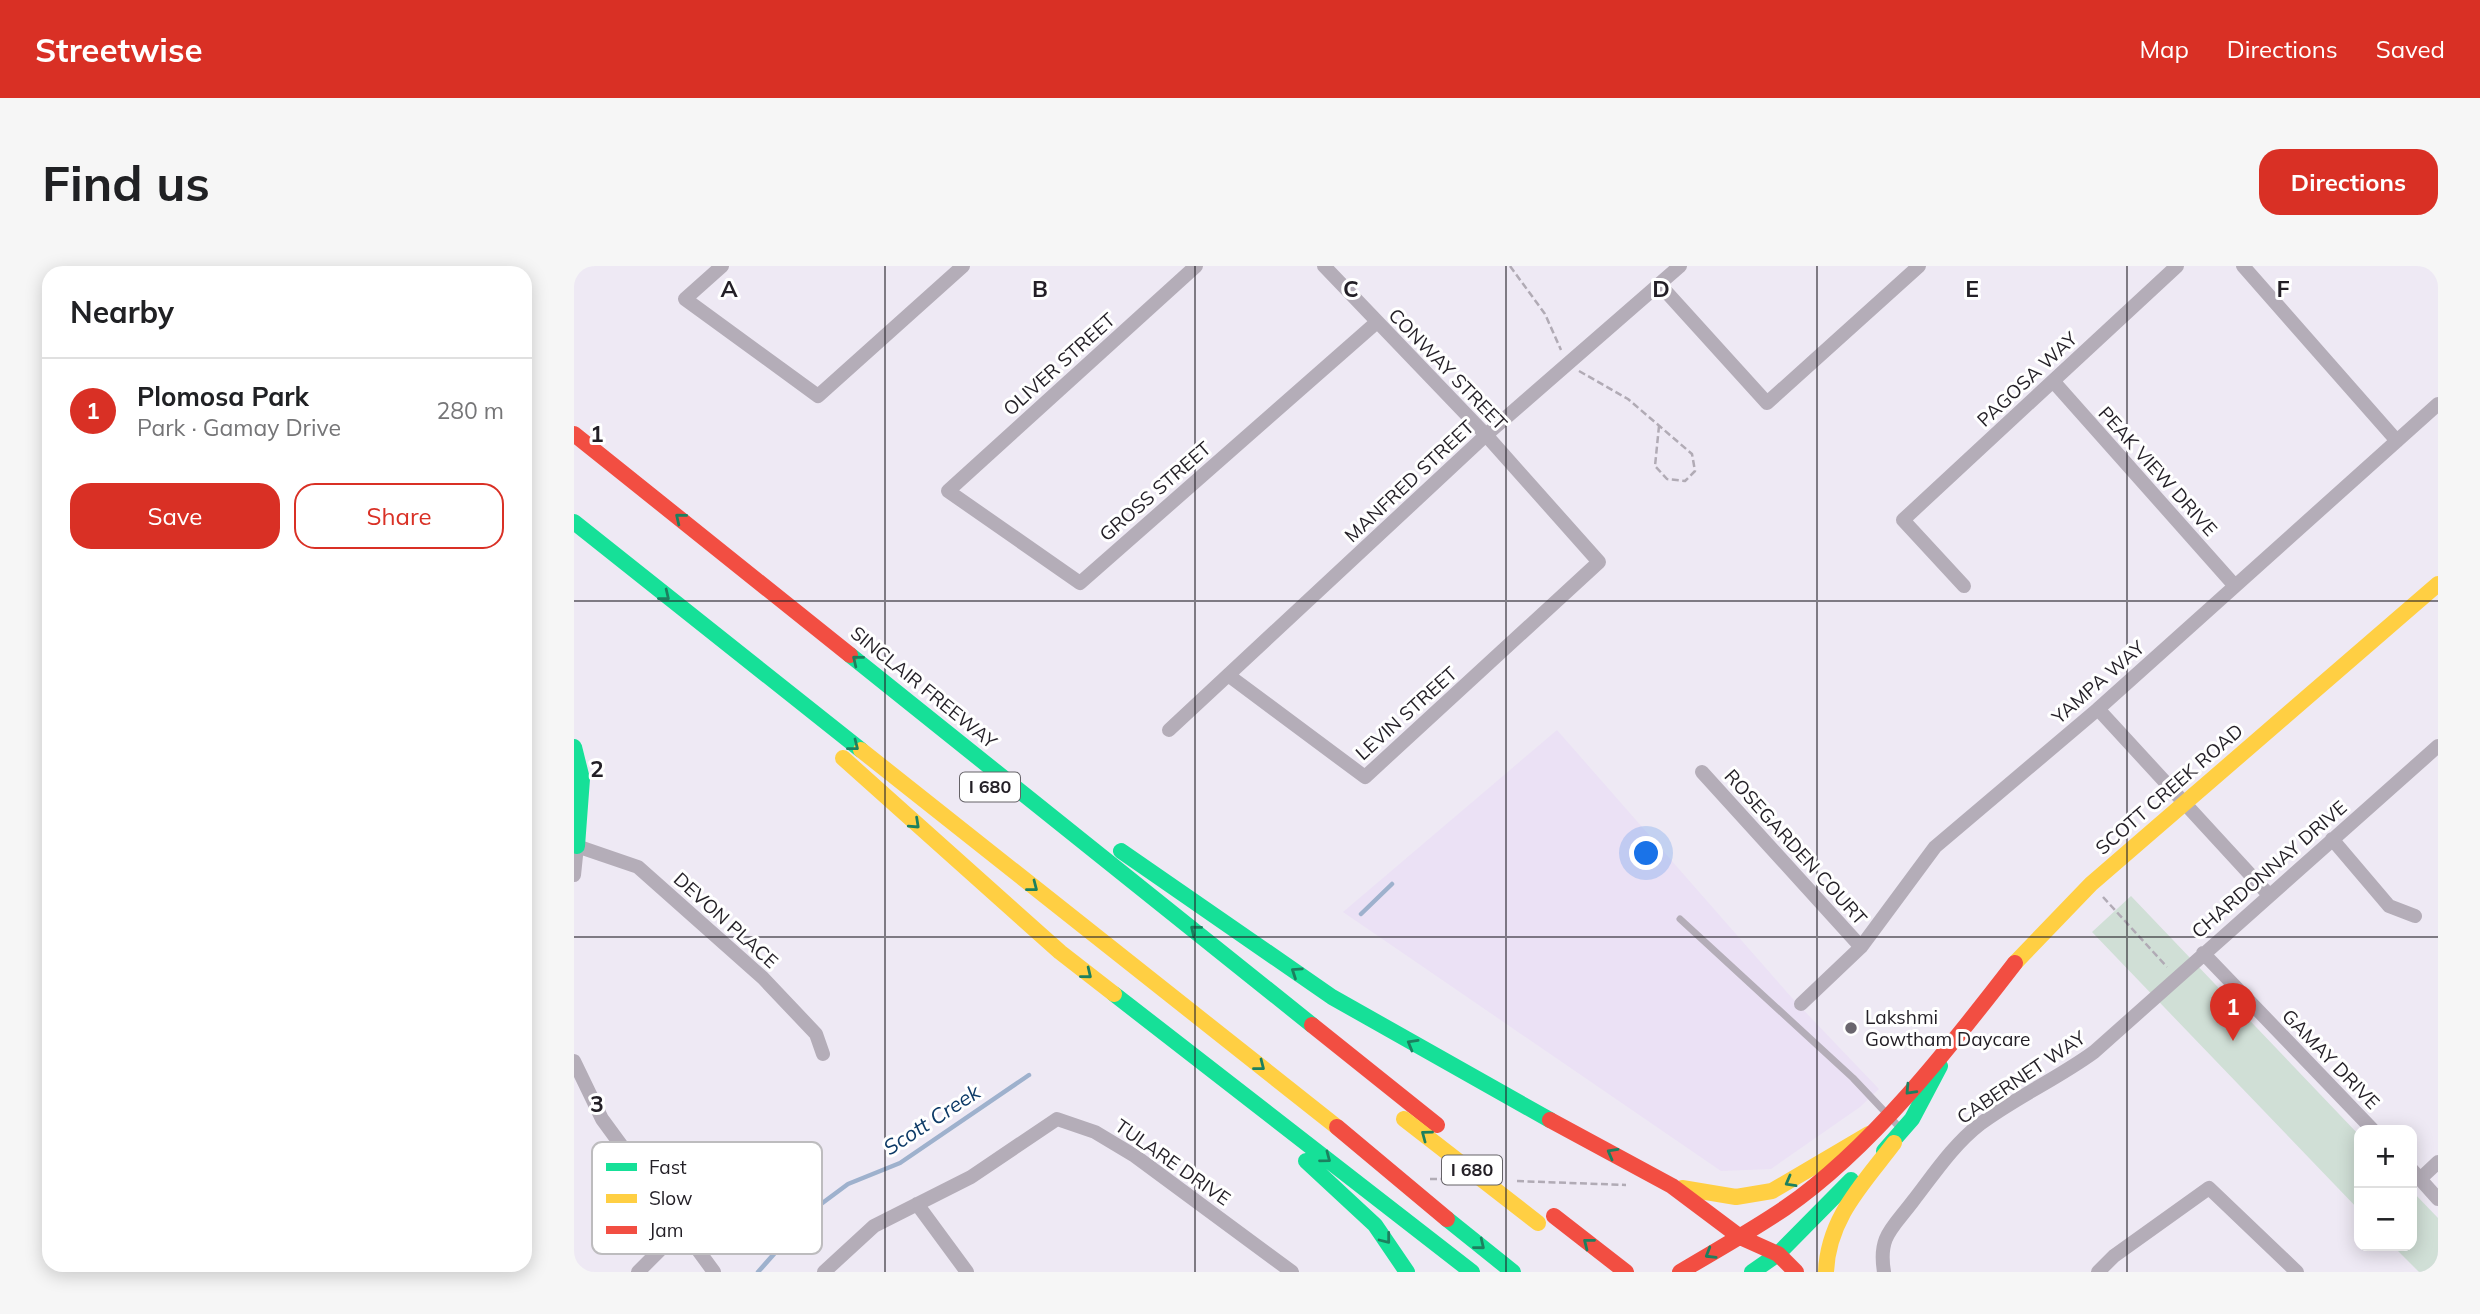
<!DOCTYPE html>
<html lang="en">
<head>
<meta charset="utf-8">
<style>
	:root { --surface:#fff; --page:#f6f6f6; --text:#202124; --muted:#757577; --line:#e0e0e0; --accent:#d93025 }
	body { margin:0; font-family:Mulish,sans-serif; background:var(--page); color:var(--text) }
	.controls { position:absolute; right:21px; bottom:21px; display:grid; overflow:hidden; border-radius:14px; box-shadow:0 4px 18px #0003 }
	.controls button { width:63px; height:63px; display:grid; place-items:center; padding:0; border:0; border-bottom:2px solid var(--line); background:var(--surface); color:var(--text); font:35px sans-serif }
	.you { position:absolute; left:1073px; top:588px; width:24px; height:24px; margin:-18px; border:5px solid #fff; border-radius:50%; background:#1a73e8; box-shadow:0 0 0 10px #1a73e833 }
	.badge { display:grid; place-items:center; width:46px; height:46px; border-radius:50%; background:var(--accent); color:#fff; font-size:23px; font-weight:700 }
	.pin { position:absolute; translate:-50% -58px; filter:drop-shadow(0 2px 4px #0008) }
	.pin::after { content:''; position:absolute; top:37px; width:24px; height:21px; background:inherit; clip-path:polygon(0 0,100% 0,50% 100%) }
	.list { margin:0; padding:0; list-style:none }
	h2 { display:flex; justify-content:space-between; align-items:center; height:91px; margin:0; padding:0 28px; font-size:30px }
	h2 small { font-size:23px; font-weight:400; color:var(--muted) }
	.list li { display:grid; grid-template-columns:46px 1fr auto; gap:21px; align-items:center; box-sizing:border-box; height:105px; padding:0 28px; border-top:2px solid var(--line) }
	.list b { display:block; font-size:26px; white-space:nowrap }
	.list p { margin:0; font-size:23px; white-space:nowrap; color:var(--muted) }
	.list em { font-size:23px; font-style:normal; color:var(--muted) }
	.actions { display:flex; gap:14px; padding:21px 28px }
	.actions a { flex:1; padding:16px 0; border:2px solid var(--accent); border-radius:21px; text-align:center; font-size:24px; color:var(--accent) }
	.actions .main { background:var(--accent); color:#fff }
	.map { position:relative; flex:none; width:1864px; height:1006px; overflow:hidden; border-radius:21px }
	header { display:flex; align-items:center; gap:42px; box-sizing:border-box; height:98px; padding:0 35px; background:var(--accent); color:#fff }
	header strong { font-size:33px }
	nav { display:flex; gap:38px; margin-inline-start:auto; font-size:24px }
	.intro { display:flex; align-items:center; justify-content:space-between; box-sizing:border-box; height:168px; padding:0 42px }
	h1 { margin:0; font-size:49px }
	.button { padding:18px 32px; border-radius:21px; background:var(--accent); color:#fff; font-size:24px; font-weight:700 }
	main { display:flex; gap:42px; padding:0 42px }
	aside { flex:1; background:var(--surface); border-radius:21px; box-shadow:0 4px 18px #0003 }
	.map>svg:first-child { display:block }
	.built { fill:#ebe1f5 }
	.green { fill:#d0dfd6 }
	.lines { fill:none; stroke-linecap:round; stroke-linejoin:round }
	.stream { stroke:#9eb1cd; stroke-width:4.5 }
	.path { stroke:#b1abb5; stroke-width:2.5; stroke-dasharray:7 3.5; stroke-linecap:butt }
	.lane { stroke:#b4adb8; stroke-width:7 }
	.street { stroke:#b4adb8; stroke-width:14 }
	.fast { stroke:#16e098; stroke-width:16 }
	.slow { stroke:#ffcf43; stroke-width:16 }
	.jam { stroke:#f24e42; stroke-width:16 }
	.slow-bridge { stroke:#ffcf43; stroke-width:16 }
	.jam-bridge { stroke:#f24e42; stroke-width:16 }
	.oneway { stroke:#1c805f }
	.grid { fill:none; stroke:#231f26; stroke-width:2; stroke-opacity:0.55 }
	.poi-dot { fill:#6a666e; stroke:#fff; stroke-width:2.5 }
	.labels { text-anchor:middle; stroke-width:6; stroke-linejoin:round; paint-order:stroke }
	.shield { fill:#fff; stroke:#656267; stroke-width:2 }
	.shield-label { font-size:18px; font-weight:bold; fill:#231f26 }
	.street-label { font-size:19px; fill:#231f26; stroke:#fff }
	.poi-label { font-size:19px; fill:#231f26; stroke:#fff; text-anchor:start }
	.water-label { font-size:21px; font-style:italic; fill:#0d3a67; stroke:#fff }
	.key { fill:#fff; stroke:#bdbcbe; stroke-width:2 }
	.key-label { font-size:19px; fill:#231f26 }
	.grid-label { font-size:23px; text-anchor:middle; font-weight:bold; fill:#231f26; stroke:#fff; stroke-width:6; stroke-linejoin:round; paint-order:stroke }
</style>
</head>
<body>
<header>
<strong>Streetwise</strong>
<nav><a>Map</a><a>Directions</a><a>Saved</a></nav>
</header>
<div class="intro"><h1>Find us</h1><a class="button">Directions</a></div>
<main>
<aside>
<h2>Nearby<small></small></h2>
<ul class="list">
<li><span class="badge">1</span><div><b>Plomosa Park</b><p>Park · Gamay Drive</p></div><em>280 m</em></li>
</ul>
<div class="actions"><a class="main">Save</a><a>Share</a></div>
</aside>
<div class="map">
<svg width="1864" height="1006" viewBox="0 0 1864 1006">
	<rect width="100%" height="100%" fill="#eee9f4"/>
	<!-- built -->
	<path class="built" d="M983,464L1218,732L1305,823L1286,841L1197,903L1147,905L769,646Z"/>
	<!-- green -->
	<path class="green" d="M1557,630L1785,869V944L1518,666Z
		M1838,925L1864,952V1006H1845L1819,980H1838Z"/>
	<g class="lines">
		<!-- stream -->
		<path class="stream" d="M787,648L818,618
			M184,1006L239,944L274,918L326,897L455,809"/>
		<!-- path -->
		<path class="path" d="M936,0L971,48L987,84
			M1005,105L1054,133L1118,188L1121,205L1111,215L1093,213L1081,200L1085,160
			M1529,631L1593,701
			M856,913H874
			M943,915L1052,919"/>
		<!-- lane -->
		<path class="lane" d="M1106,653L1279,812L1328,864"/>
		<!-- street -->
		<path class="street" d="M148,0L111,33L244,130L389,0
			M622,0L374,225L506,317L803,56
			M1669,0L1823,175
			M1086,19L1193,137L1345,0
			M1479,115L1661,320
			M1390,320L1329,254L1603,0
			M654,409L791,511L1025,296L912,169L750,0
			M1524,443L1695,629
			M595,464L912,169L1106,0
			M1128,506L1287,681
			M1758,573L1815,640L1841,650
			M0,579L64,601L189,712L242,768L249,788
			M0,609L3,580
			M1629,687L1799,864
			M1227,738L1287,681L1361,581L1524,443L1864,138
			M0,795L28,853L140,1006
			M1838,904L1864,933
			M1846,913L1864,896
			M343,938L393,1006
			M64,1006L107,963
			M250,1006L300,960L397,911L483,853L521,866L561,890L718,1006
			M1310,1006C1304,970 1318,963 1339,935C1360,908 1379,879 1406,858C1442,831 1483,813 1520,786L1864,480
			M1524,1006L1540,990L1635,922L1723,1006"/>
		<!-- fast -->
		<path class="fast" d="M0,256L287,484
			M276,389L738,759
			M0,481L8,513L3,580
			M547,585L758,731L976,854
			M540,728L898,1006
			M1310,885L1338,853L1366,800
			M732,895L801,959L833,1006
			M873,953L939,1006
			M1178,1006L1204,988L1277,914"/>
		<!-- slow -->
		<path class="slow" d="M287,484L763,861
			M269,492L486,686L540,728
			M1441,697L1517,618L1864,318
			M1108,922L1162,931L1198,925L1295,868
			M1252,1006C1254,952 1289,918 1320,877"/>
		<!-- jam -->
		<path class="jam" d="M0,168L276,389
			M738,759L863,859
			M976,854L1098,920L1166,971L1204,988L1222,1006
			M980,950L1052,1006
			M1106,1006C1141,985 1177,965 1211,942C1297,883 1377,780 1441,697"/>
		<!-- slow-bridge -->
		<path class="slow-bridge" d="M830,853L964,957"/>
		<!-- jam-bridge -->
		<path class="jam-bridge" d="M763,861L873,953"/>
	</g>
	<!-- one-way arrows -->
	<defs><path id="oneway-chevron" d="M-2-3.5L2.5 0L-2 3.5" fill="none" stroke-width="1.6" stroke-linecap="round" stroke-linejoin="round" transform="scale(1.75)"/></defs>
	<g class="oneway">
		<use href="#oneway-chevron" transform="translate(106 252) rotate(-141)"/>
		<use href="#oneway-chevron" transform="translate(91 330) rotate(39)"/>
		<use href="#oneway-chevron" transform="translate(283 394) rotate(-141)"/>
		<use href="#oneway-chevron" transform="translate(280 480) rotate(38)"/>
		<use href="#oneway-chevron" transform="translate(341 558) rotate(43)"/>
		<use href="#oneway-chevron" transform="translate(459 621) rotate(38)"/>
		<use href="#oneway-chevron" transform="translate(621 664) rotate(-141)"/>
		<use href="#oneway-chevron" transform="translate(722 706) rotate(-146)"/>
		<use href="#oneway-chevron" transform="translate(513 708) rotate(39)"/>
		<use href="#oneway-chevron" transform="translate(838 778) rotate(-150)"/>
		<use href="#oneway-chevron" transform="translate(686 800) rotate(38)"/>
		<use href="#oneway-chevron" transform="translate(1336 824) rotate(133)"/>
		<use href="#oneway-chevron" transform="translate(852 869) rotate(-143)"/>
		<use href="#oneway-chevron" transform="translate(1038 887) rotate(-151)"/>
		<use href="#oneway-chevron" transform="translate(752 892) rotate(37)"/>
		<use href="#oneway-chevron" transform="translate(1216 916) rotate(151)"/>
		<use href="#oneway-chevron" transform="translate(812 973) rotate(52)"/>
		<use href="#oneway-chevron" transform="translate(1014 977) rotate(-142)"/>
		<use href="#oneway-chevron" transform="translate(906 979) rotate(39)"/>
		<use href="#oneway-chevron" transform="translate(1136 988) rotate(149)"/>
	</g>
	<!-- grid -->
	<path class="grid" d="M311,0V1006M621,0V1006M932,0V1006M1243,0V1006M1553,0V1006M0,335H1864M0,671H1864"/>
	<!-- markers -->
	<circle class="poi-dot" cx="1277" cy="762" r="7"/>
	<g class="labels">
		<!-- shield labels -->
		<g class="shield">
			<rect x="386" y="506.5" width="60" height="29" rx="5"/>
			<rect x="868" y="889.5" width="60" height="29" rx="5"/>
		</g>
		<g class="shield-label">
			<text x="416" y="527">I 680</text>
			<text x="898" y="910">I 680</text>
		</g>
		<!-- street labels -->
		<g class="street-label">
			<text transform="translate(485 98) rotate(-42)" y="7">OLIVER STREET</text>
			<text transform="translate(874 103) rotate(46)" y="7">CONWAY STREET</text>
			<text transform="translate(1453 113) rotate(-43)" y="7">PAGOSA WAY</text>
			<text transform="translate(1584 205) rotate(48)" y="7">PEAK VIEW DRIVE</text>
			<text transform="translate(835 215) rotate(-43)" y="7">MANFRED STREET</text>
			<text transform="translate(581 225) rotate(-41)" y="7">GROSS STREET</text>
			<text transform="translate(1524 416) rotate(-41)" y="7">YAMPA WAY</text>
			<text transform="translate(350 421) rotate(39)" y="7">SINCLAIR FREEWAY</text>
			<text transform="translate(832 447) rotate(-42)" y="7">LEVIN STREET</text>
			<text transform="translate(1595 523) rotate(-41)" y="7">SCOTT CREEK ROAD</text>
			<text transform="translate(1222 581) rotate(48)" y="7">ROSEGARDEN COURT</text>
			<text transform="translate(1695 603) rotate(-41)" y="7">CHARDONNAY DRIVE</text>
			<text transform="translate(152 654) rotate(42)" y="7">DEVON PLACE</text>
			<text transform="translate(1757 793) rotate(46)" y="7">GAMAY DRIVE</text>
			<text transform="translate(1447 811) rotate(-34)" y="7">CABERNET WAY</text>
			<text transform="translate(599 896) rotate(35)" y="7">TULARE DRIVE</text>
		</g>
		<!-- poi labels -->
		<g class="poi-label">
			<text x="1291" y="758">Lakshmi<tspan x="1291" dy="22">Gowtham Daycare</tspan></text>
		</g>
		<!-- water labels -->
		<g class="water-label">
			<text transform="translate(358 854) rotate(-33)" y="7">Scott Creek</text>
		</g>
	</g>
	<!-- legend -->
	<rect x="18" y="876" width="230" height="112" rx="10" class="key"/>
	<rect x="32" y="897" width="31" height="8" fill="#16e098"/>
	<rect x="32" y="928" width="31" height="9" fill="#ffcf43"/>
	<rect x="32" y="960" width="31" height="8" fill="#f24e42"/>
	<g class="key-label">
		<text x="75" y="908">Fast</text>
		<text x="75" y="939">Slow</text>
		<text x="75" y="971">Jam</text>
	</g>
	<g class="grid-label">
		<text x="155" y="31">A</text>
		<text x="466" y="31">B</text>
		<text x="777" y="31">C</text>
		<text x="1087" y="31">D</text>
		<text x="1398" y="31">E</text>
		<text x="1709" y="31">F</text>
		<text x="23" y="176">1</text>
		<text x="23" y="511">2</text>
		<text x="23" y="846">3</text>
	</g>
</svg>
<div class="controls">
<button>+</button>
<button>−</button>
</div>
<div class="you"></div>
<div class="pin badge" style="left:1659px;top:775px">1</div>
</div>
</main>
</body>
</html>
